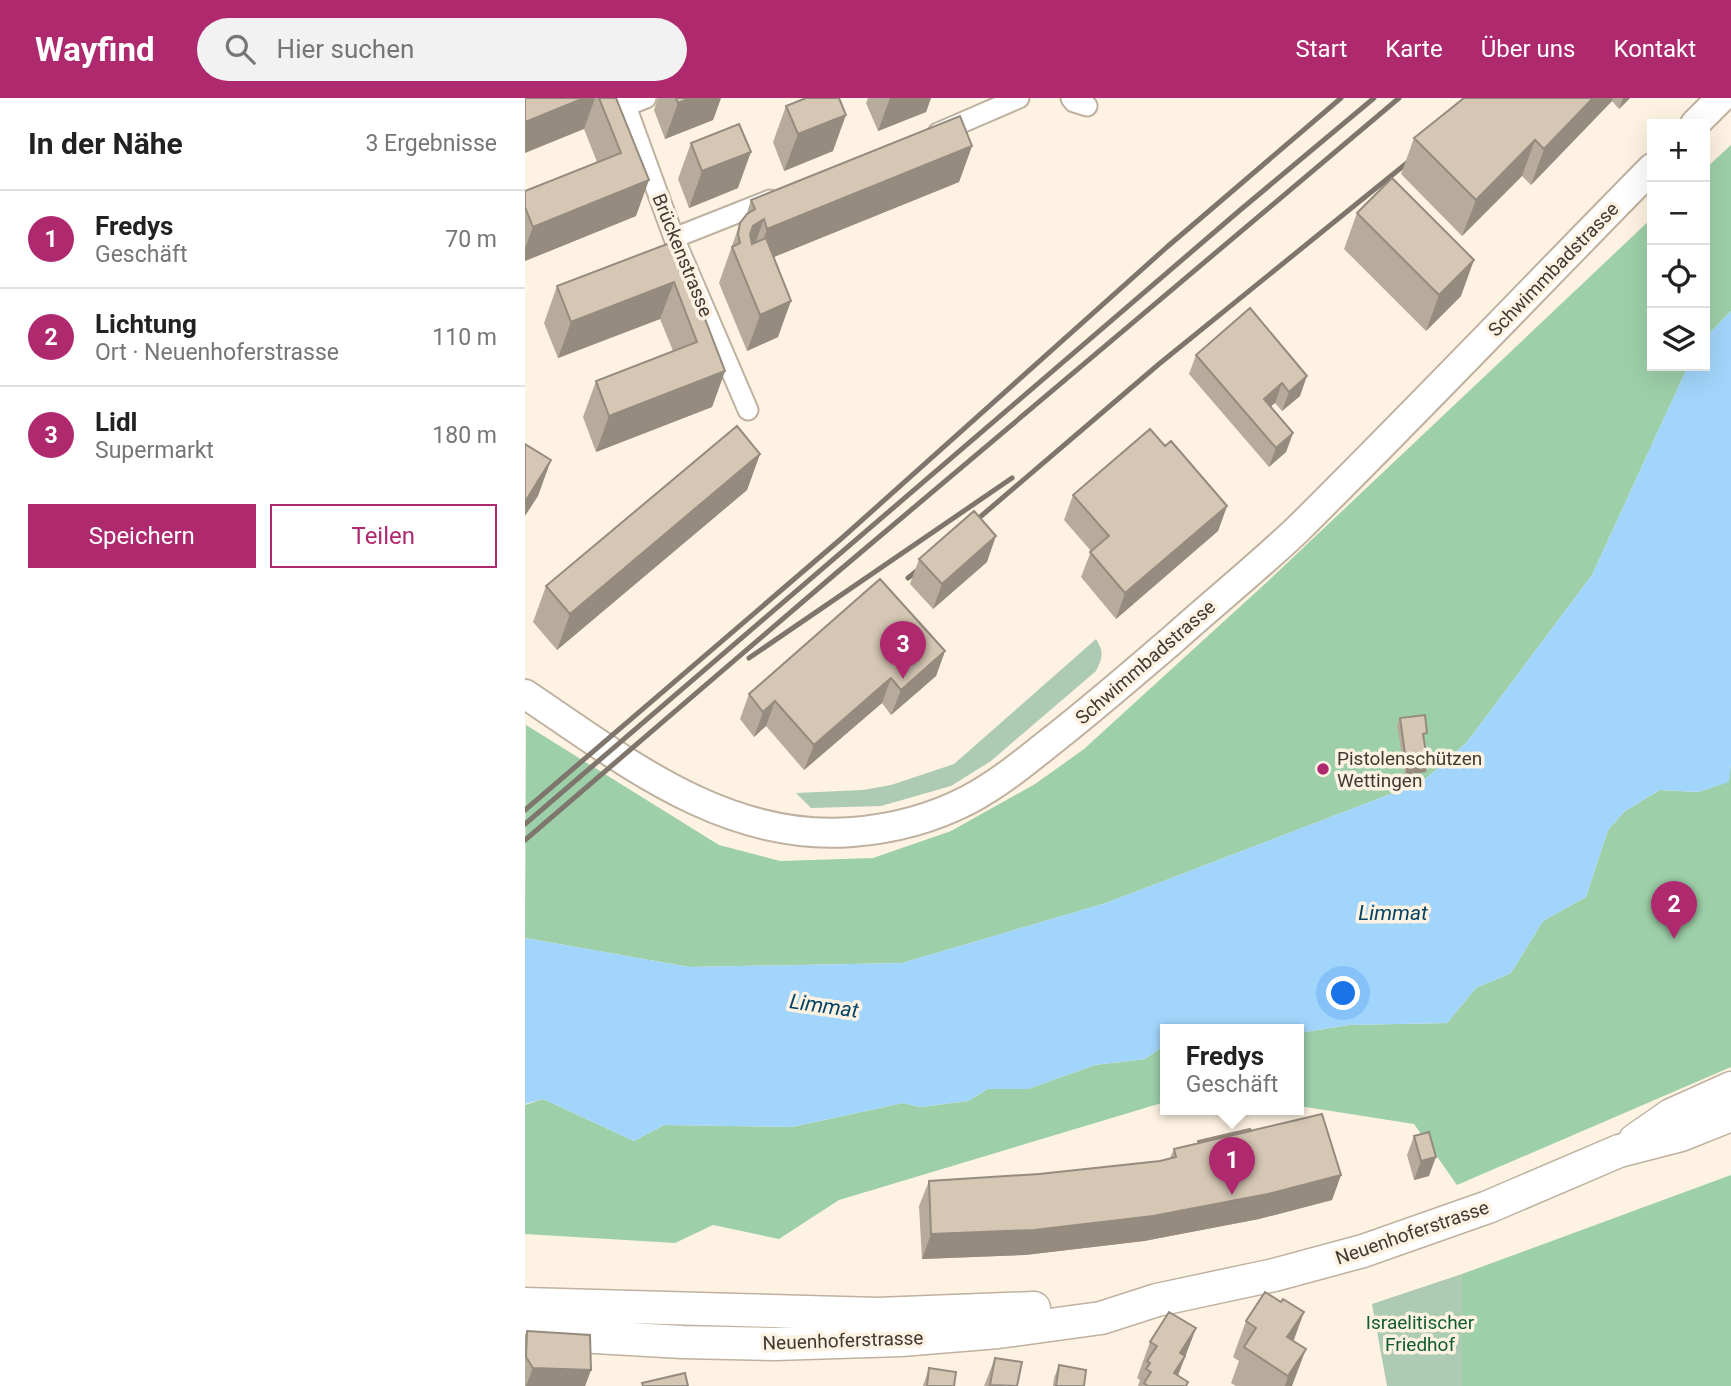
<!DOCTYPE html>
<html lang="de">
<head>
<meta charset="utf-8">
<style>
	:root { --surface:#fff; --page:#f2f2f2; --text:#222; --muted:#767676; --line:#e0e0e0; --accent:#af296f }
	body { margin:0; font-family:Roboto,sans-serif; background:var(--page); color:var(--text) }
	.controls { position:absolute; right:21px; top:21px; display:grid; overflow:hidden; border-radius:0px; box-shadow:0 7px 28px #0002 }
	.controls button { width:63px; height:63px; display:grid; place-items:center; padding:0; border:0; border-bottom:2px solid var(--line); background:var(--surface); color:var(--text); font:35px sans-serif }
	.you { position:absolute; left:819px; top:896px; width:24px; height:24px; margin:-18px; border:5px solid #fff; border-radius:50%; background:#1a73e8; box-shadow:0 0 0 10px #1a73e833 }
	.badge { display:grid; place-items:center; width:46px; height:46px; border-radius:50%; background:var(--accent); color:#fff; font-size:23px; font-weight:700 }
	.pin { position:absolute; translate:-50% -58px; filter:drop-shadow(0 2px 4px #0008) }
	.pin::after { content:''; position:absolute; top:37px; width:24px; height:21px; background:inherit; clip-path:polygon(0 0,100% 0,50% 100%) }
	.popup { position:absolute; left:635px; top:926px; width:144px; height:91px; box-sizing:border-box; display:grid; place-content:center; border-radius:0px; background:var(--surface); filter:drop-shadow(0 2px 5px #0005); font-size:23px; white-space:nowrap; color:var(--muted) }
	.popup b { font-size:26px; color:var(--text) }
	.popup::after { content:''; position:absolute; left:50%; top:100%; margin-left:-14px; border:14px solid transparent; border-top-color:var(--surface) }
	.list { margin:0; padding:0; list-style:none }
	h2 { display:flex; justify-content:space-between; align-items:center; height:91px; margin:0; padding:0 28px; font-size:30px }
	h2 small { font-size:23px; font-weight:400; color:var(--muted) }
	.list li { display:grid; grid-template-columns:46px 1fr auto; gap:21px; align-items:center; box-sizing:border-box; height:98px; padding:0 28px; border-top:2px solid var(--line) }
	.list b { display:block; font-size:26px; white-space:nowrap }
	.list p { margin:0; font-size:23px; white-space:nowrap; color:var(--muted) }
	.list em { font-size:23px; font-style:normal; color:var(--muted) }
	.actions { display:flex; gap:14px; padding:21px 28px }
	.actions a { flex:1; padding:16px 0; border:2px solid var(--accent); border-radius:0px; text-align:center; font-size:24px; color:var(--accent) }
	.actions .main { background:var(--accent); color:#fff }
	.icon { flex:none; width:38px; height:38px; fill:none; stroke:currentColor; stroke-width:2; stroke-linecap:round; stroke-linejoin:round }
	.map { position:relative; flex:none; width:1206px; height:1288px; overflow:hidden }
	header { display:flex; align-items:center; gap:42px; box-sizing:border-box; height:98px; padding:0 35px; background:var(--accent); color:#fff }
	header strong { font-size:33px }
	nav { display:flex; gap:38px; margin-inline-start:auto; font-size:24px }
	.search { width:490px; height:63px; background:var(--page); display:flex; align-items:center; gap:18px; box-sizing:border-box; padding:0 24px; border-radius:38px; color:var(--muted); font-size:26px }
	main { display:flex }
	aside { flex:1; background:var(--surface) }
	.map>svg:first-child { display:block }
	.green { fill:#accbb2 }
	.forest { fill:#9dd0a9 }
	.water { fill:#a2d5fc }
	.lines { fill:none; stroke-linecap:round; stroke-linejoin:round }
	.minor-casing { stroke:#bfb19f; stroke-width:23 }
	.secondary-casing { stroke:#bfb19f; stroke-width:32 }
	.primary-casing { stroke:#bfb19f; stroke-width:35 }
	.minor { stroke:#fff; stroke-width:19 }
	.secondary { stroke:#fff; stroke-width:28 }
	.primary { stroke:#fff; stroke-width:32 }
	.rail { stroke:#7e766c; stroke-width:5 }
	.wall { fill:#b7ab9b }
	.shaded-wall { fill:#958b7e }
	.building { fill:#d5c7b4; stroke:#958b7e; stroke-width:2 }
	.poi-dot { fill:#af296f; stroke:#fef2e2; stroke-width:2.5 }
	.labels { text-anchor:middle; stroke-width:7; stroke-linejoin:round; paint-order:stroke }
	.street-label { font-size:19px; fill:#403a33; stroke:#fef2e2 }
	.poi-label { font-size:19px; fill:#403a33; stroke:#fef2e2; text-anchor:start }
	.park-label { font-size:19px; fill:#0e5d2e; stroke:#fef2e2 }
	.water-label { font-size:21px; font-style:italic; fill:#014265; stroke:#fef2e2 }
</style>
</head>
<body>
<header>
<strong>Wayfind</strong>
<div class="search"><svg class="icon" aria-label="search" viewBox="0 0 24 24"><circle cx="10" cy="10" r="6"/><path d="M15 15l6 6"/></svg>Hier suchen</div>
<nav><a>Start</a><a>Karte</a><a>Über uns</a><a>Kontakt</a></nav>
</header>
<main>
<aside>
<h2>In der Nähe<small>3 Ergebnisse</small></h2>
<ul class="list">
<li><span class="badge">1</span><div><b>Fredys</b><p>Geschäft</p></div><em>70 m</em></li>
<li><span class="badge">2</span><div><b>Lichtung</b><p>Ort · Neuenhoferstrasse</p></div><em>110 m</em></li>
<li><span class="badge">3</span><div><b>Lidl</b><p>Supermarkt</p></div><em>180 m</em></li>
</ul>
<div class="actions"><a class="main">Speichern</a><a>Teilen</a></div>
</aside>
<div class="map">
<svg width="1206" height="1288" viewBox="0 0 1206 1288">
	<rect width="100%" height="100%" fill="#fef2e2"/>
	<!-- green -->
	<path class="green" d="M571,541C579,554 578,559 571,573L466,663L426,688L356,708L286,710L271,695L338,692L366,687L429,666Z
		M937,1176V1288H862L847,1206Z"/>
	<!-- forest -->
	<path class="forest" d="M1206,47V213L1180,240V71Z
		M1127,120V268H1163L1067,477L942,644L897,684L581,805L377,865L164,869L0,840L1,627L194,747L255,763L348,760L426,733L510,686L559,651L742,484Z
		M1206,667V969L932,1087L889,1026L774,1008V935L824,927L922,925L951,890L986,875L1018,823L1061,799L1083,732L1100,713L1135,692L1173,694L1203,684Z
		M640,947V1004L314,1102L254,1141L188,1127L150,1145L0,1136V1007L18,1001L109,1043L139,1027L267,1029L378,1005L395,1009L443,1003L463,991H503L570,967L620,961Z
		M1206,1077V1288H937V1176Z"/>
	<!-- water -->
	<path class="water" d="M1206,213V667L1204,684L1173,694L1135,692L1100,713L1083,732L1061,799L1018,823L986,875L951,890L922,925L824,927L774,935V931H640V947L620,961L570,967L503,991H463L443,1003L395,1009L378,1005L267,1029L139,1027L109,1043L18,1001L0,1006V840L164,869L377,865L581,805L897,684L942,644L1067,477L1163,268H1180V240Z"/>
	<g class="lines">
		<!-- minor casing -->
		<g class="minor-casing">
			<path id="minor" d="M98,0L149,140L223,312
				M546,0L549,4L562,8
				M101,8L121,0
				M413,35L494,0
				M149,140L245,102"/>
		</g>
		<!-- secondary casing -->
		<g class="secondary-casing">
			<path id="secondary" d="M1170,26L1196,0
				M0,596C100,663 200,744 327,734C367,731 408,720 443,702C473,686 499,665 525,644C566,612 605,578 645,544C687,506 732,470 773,431C893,312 1009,190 1127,70"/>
		</g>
		<!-- primary casing -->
		<g class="primary-casing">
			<path id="primary" d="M1110,1042L1146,1017L1206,990
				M0,1206L353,1216L509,1210
				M0,1235L157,1244L250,1246L376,1242L473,1234L576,1220L632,1202L749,1177L838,1153L963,1109L1094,1053L1156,1037L1206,1017"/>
		</g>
		<!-- minor -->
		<use href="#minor" class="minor"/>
		<!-- secondary -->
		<use href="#secondary" class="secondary"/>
		<!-- primary -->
		<use href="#primary" class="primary"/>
		<!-- rail -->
		<path class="rail" d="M441,431L634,266L893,56
			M383,480L404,463
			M224,560L487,380
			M0,712L317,440L642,149L816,0
			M0,726L714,113L849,0
			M0,742L309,477L874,0"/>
	</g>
	<!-- wall -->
	<path class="wall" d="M0,0H91L111,118L0,163V93L72,64L59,31Z
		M133,0H196L188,22L140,41L129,12Z
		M343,0H406L401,14L353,33L341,5Z
		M939,0H1105L1094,11L1087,3L1006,87L997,78L937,138L876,76L889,40Z
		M261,8L308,53L259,73L248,44Z
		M166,45L213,90L164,110L153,81Z
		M447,48L434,84L249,159L253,239L222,253L194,185L215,125L221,118L226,102Z
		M832,115L936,198L901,233L819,151Z
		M150,143L200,273L187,309L71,354L58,319L71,283L148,253L135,221L33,260L19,225L32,188Z
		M725,210L775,298L757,313L750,305L745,308L768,335L761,354L744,369L664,276L671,257Z
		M640,348L702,408L693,433L591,521L556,479L566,453L539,422L548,397Z
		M235,356L222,392L32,552L8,524L21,488Z
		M394,461L462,464L408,511L385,486Z
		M420,553L411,578L366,617L357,605L279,672L241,628L229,639L215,621L224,596Z
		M875,620L900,642L901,674L880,677L872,627Z
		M726,1033L816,1077L807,1102L734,1121L619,1143L500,1157L397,1161L394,1108L404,1083L514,1076L635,1063L645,1060L649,1051L672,1046L673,1043Z
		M889,1038L904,1078L889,1082L882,1057Z
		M721,1223L769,1243L767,1288H711L706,1285L714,1263L708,1259Z
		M671,1230L653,1277L663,1284L662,1288H613L615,1282L612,1280L625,1244Z
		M2,1233L66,1272L60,1288H0V1237Z
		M470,1260L492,1288H459Z
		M534,1267L559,1288H528L529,1280Z
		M404,1270L429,1288H398Z"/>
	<!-- shaded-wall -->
	<path class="shaded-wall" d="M59,0H70L59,31L0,55V24Z
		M165,0H196L188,22L140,41L153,5Z
		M365,0H406L401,14L353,33Z
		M1068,0H1088L1087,3L1006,87L1019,51Z
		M1098,0H1105L1094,11Z
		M321,17L308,53L259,73L273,36Z
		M1010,42L997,78L937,138L951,102Z
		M447,48L434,84L229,167L242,131Z
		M226,54L213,90L164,110L177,73Z
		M124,82L111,118L0,163V150L8,129Z
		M239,121L226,157L215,164L212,173L228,128Z
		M949,162L936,198L901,233L914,197Z
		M149,184L135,221L33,260L46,224Z
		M266,203L253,239L222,253L235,217Z
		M200,273L187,309L71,354L84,318Z
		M782,278L775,298L757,313L764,294Z
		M757,285L750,305L732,320L739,301Z
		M768,335L761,354L744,369L751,350Z
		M235,356L222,392L32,552L45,516Z
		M26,362L13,398L0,418V404Z
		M702,408L693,433L591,521L600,495Z
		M471,438L462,464L408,511L417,486Z
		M420,553L411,578L366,617L376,592Z
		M366,580L357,605L279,672L289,647Z
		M250,603L241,628L229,639L238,614Z
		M903,667L901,674L880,677L882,670Z
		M911,1059L904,1078L889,1082L896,1063Z
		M816,1077L807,1102L734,1121L619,1143L500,1157L397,1161L406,1136Z
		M779,1214L766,1250L762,1239Z
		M671,1230L649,1288H644L655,1255Z
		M781,1251L767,1288H760L763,1278Z
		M8,1270L66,1272L60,1288H1Z"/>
	<!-- building -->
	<path class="building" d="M0,0H59L0,24Z
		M74,0H91L124,82L8,129L0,109V93L96,55Z
		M151,0H165L153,5Z
		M281,0H314L321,17L273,36L261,8Z
		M939,0H1068L1019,51L1010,42L951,102L889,40Z
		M435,18L447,48L242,131L239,121L228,128L225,136L227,146L241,140L266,203L235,217L207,149L215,145L213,136L215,125L222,116L230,111L226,102Z
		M214,26L226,54L177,73L166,45Z
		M867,80L949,162L914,197L832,115Z
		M150,143L200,273L84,318L71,283L172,244L149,184L46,224L32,188Z
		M725,210L782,278L764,294L757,285L739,301L768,335L751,350L671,257Z
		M212,328L235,356L45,516L21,488Z
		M625,331L640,348L646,343L702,408L600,495L565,454L584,438L548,397Z
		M0,346L26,362L0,404Z
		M449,413L471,438L417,486L394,461Z
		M355,481L420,553L376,592L366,580L289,647L250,603L238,614L224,596Z
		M900,617L902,635L898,636L903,667L882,670L875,620Z
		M797,1016L816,1077L743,1096L628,1118L509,1132L406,1136L404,1083L514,1076L635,1063L651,1059L649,1051Z
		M725,1031L726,1033L673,1045V1043Z
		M904,1034L911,1059L896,1063L889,1038Z
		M740,1194L756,1204L758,1201L779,1214L762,1239L781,1251L763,1278L719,1249L731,1230L721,1223Z
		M644,1214L671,1230L655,1255L660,1258L649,1275L663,1284L661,1288H623L619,1285L626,1274L621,1271L625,1265L622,1263L632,1248L625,1244Z
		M2,1233L65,1237L66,1272L8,1270L1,1259Z
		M470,1260L497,1264L492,1288L465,1287Z
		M534,1267L561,1272L559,1288H531Z
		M404,1270L431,1274L429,1288H402Z
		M160,1275L163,1288H118L117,1285Z"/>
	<!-- markers -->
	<circle class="poi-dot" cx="798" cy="671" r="7"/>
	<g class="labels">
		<!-- street labels -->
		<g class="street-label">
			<text transform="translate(158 157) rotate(68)" y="7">Brückenstrasse</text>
			<text transform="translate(1028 171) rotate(-46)" y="7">Schwimmbadstrasse</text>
			<text transform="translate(620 564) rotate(-41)" y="7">Schwimmbadstrasse</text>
			<text transform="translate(887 1134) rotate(-19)" y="7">Neuenhoferstrasse</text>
			<text transform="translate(318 1242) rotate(-2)" y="7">Neuenhoferstrasse</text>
		</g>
		<!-- poi labels -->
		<g class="poi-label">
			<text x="812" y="667">Pistolenschützen<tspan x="812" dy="22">Wettingen</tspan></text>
		</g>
		<!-- park labels -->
		<g class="park-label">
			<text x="895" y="1231">Israelitischer<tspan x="895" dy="22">Friedhof</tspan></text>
		</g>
		<!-- water labels -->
		<g class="water-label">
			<text x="868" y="822">Limmat</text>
			<text transform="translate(299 908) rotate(8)" y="7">Limmat</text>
		</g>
	</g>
</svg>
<div class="controls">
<button>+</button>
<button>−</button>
<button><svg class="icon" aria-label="locate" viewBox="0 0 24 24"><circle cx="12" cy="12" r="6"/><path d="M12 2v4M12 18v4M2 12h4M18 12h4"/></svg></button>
<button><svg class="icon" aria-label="layers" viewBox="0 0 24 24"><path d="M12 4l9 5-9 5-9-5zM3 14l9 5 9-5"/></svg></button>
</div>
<div class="you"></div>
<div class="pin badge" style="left:707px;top:1097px">1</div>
<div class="popup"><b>Fredys</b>Geschäft</div>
<div class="pin badge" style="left:1149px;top:841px">2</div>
<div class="pin badge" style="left:378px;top:581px">3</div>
</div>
</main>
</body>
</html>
